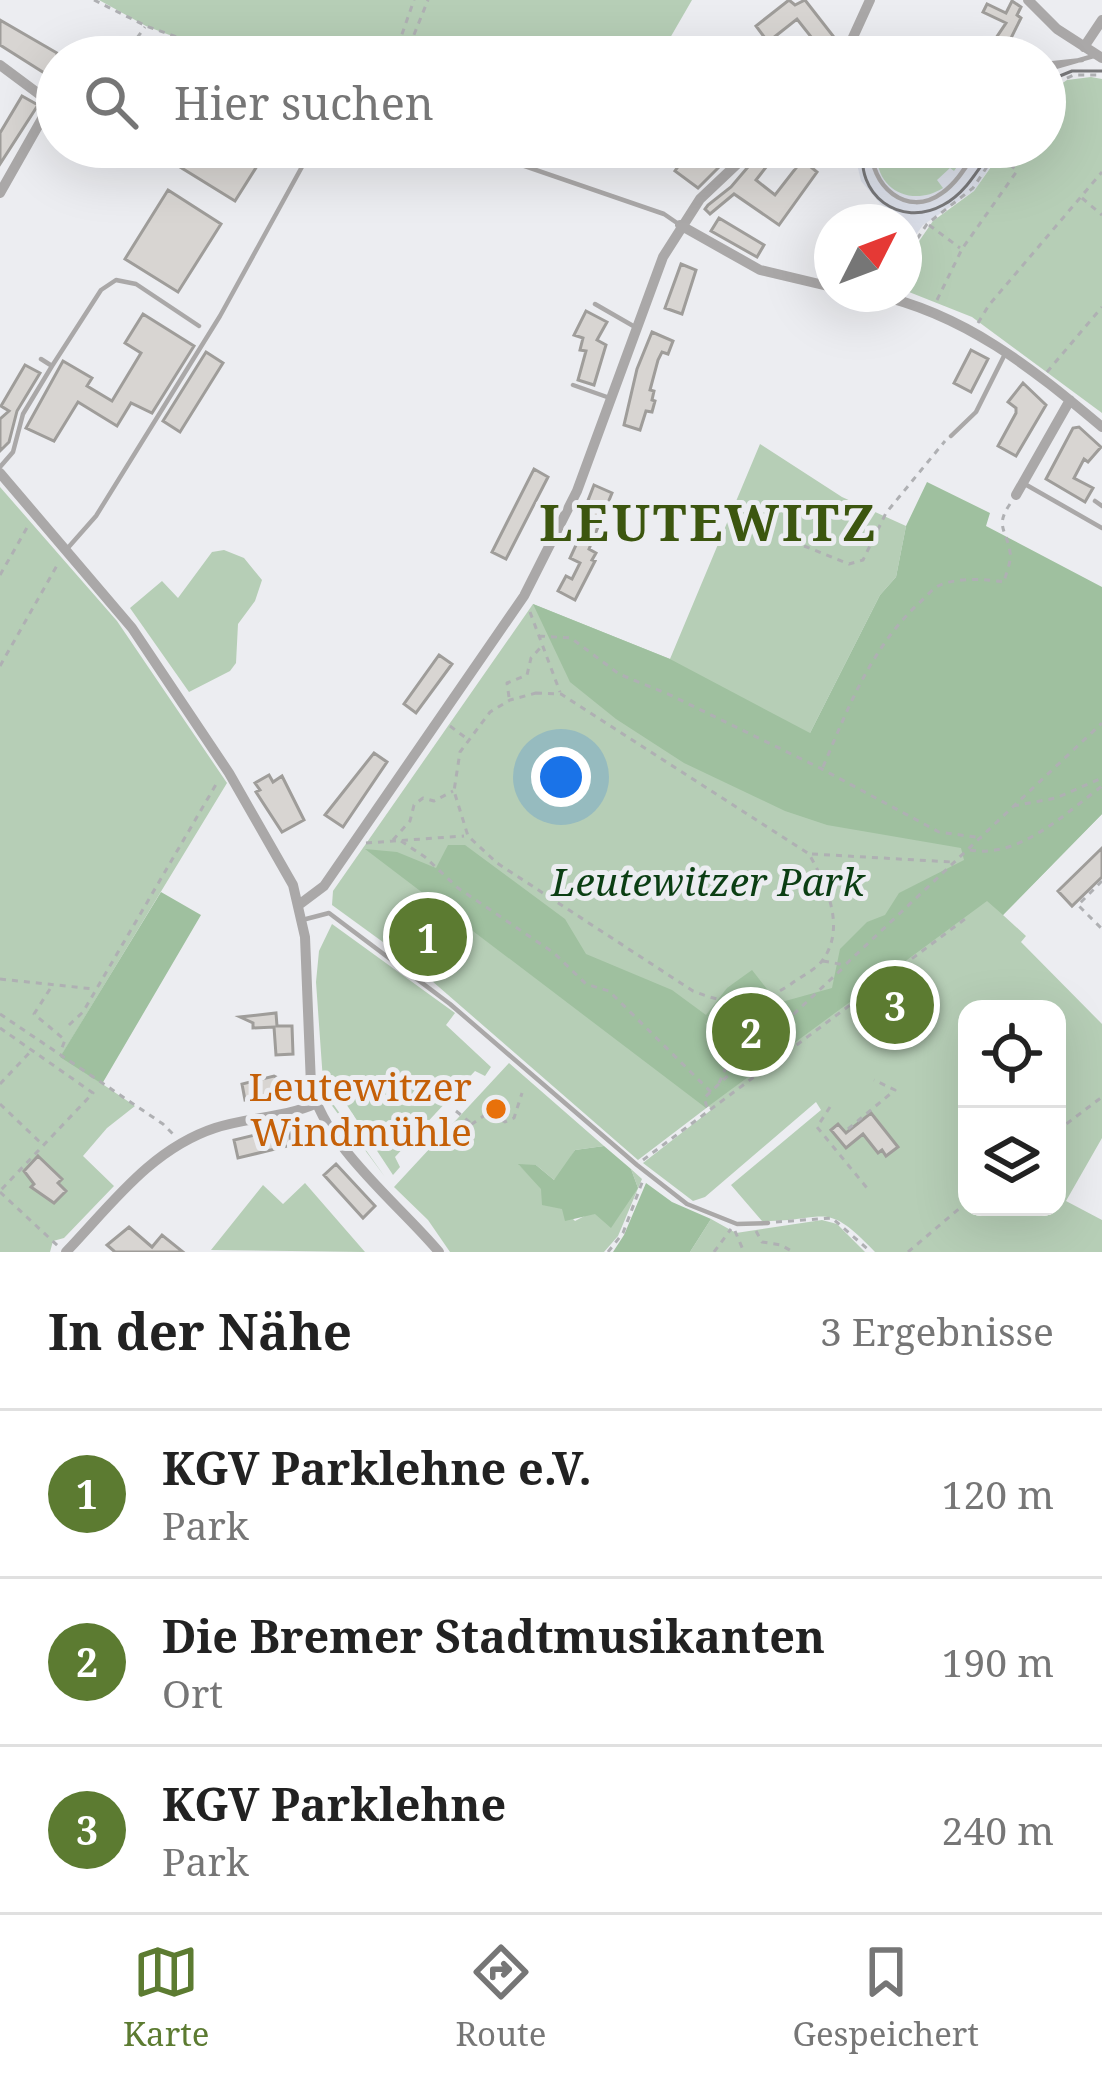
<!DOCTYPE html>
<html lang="de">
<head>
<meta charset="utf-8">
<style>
	:root { --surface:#fff; --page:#f6f6f6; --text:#222; --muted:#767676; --line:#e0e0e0; --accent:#5c7b31 }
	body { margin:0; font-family:"Noto Serif",serif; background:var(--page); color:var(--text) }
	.controls { position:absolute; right:36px; bottom:36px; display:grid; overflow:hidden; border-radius:24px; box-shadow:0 12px 48px #0002 }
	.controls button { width:108px; height:108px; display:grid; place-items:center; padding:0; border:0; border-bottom:3px solid var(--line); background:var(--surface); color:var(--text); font:60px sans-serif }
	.compass { position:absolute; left:814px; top:204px; width:108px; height:108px; border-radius:50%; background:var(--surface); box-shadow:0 12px 48px #0002; rotate:48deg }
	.you { position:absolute; left:561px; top:777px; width:42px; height:42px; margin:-30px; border:9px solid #fff; border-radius:50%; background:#1a73e8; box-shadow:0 0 0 18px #1a73e833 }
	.badge { display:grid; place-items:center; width:78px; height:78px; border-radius:50%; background:var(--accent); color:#fff; font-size:39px; font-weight:700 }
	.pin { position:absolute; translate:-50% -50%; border:6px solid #fff; box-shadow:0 3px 12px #0006 }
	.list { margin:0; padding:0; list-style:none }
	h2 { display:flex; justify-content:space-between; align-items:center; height:156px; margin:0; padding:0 48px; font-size:51px }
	h2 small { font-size:39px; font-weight:400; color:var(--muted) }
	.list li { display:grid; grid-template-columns:78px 1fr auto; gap:36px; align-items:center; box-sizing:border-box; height:168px; padding:0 48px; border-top:3px solid var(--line) }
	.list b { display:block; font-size:45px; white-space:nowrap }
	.list p { margin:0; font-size:39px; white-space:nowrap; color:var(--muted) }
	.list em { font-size:39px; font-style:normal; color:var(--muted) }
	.icon { flex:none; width:66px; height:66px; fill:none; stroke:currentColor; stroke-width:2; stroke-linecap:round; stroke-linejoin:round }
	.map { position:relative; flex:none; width:1102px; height:1252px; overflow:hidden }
	.search { position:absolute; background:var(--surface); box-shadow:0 12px 48px #0002; left:36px; right:36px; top:36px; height:132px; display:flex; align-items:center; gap:30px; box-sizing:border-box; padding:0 42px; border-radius:66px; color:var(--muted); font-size:45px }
	.sheet { height:660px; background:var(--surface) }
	nav { display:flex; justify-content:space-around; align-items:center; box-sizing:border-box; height:168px; border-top:3px solid var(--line); background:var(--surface); font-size:33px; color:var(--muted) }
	nav a { display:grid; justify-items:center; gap:6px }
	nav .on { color:var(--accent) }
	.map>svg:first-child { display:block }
	.built { fill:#dbdfe9 }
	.green { fill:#b6ceb6; fill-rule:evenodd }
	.forest { fill:#9fc09f }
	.building { fill:#d8d5d2; stroke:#9f9d9a; stroke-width:3; fill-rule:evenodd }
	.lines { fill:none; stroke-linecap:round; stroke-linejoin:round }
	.path { stroke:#afb0b3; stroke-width:3; stroke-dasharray:6 6; stroke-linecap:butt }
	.lane { stroke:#aaa8a8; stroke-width:4.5 }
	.street { stroke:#aaa8a8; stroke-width:10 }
	.tram { stroke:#78787a; stroke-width:3 }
	.food-dot { fill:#e8710a; stroke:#ecedf1; stroke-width:4.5 }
	.labels { text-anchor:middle; stroke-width:10; stroke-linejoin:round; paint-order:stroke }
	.park-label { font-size:39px; font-style:italic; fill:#0b3e13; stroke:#ecedf1 }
	.food-label { font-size:39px; fill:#c56008; stroke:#ecedf1; text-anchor:end }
	.district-label { font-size:51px; font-weight:bold; letter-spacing:3px; fill:#3c560f; stroke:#ecedf1 }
</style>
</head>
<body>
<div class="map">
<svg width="1102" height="1252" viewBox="0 0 1102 1252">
	<rect width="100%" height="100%" fill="#ecedf1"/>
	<!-- built -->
	<path class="built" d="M860,147H1004L974,191L923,225L904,251V222H896L899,217L885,209L861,181L857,164Z"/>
	<!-- green -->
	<path class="green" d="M99,0H692L659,57H227L146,26Z
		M1091,77L1102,79V413L972,317L904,290V263L933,221L974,191L1005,147H1045V95L1067,80Z
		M878,147H971L954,171L950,168L937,180L943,188C910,209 871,187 878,147Z
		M760,444L842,497L906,526L896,577L880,595L810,733L1102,814L1003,915L1026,936L1021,942L1102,1024V1138L1066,1201L1102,1220V1252H875C824,1198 826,1222 762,1221L731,1185L821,1110L816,1102L705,1197L693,1201L643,1163L711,1110L709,1106L638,1160L409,961L332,905L333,891L533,604L670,659ZM967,1009H1057V1207H967Z
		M0,487L117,621L227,783L61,1056L135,1106L107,1128L83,1156L114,1186L64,1238L53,1241L50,1252H0Z
		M224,550L244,558L262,580L255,601L238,624L236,663L230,671L189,692L130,608L162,581L178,598L212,552Z
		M332,924L455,1013L446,1025L491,1067L485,1076L475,1071L395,1157L400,1167L393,1175L329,1078L324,1077L331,1101L385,1177L324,1095L316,982L319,951Z
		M509,1063L604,1146L575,1150L559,1177L554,1180L536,1165H519L575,1221L638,1188L631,1169L642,1179L618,1236L604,1252H450L428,1220L394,1187Z
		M305,1183L365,1252L211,1250L263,1185L283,1204Z
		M711,1219L736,1233L822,1220L837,1224L865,1252H690Z"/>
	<!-- forest -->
	<path class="forest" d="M927,482L990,513L986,526L1102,587V814L1003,915L987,901L706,1108L365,849L397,852L436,868L448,845H465L565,919L586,954L672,990L706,1015L727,988L752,970L778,1003L832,988L840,949L867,922L885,915L899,893L964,860L961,848L827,825L785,811L684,763L616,719L570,682L533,604L670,659L810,733L880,595L896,577L906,526Z
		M161,892L201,915L102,1084L60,1057Z
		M604,1146L631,1169L638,1188L611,1228L595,1214L565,1221L562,1209L542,1205L541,1189L518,1164L536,1165L554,1180L575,1150Z
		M646,1183L672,1202L711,1219L690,1252H613L624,1235Z"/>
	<!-- building -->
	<path class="building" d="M789,0L795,5L805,0L837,41L823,52L797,19L768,42L756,26Z
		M1012,1L1021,7L1017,15L1021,18L1011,38L1021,46L1014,56L994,41L1006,23L983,12L987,4L1006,13Z
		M0,20L57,53V81L0,45Z
		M22,96L38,105L0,164V133Z
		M192,147H269L235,201L180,167Z
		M708,147H729L735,151L698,188L675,171L687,154L697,161Z
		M765,147H787L817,172L779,225L734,194L710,214L705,209L708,205L731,187ZM777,153L796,168L775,195L756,180Z
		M168,190L221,224L178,292L125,259Z
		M719,218L764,245L757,257L711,231Z
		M681,264L696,270L682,314L665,308Z
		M586,311L607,322L597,340L606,345L594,385L578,380L586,351L580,350L583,338L574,335Z
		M143,314L194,346L152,413L131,403L117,426L78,402L54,441L26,428L63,361L92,378L87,386L112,401L141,353L125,343Z
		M652,332L673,341L668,354L662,352L658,360L650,390L654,391L652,400L655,401L652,412L646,411L640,430L624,425L637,369Z
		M971,350L988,359L971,392L954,383Z
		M206,352L223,363L180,432L163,421Z
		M25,365L40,373L17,411L9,442L0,451V419L9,411L1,406Z
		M1023,383L1046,405L1016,456L998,446L1016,413V408L1008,402Z
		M1079,427L1101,447L1088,462L1084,459L1074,478L1093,488L1085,502L1046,479L1073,428Z
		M534,469L548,477L506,559L492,552Z
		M594,485L612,493L589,549L596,553L592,560L595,561L575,600L558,591L566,576L572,579L580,563L570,558L594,506L587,503Z
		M439,655L452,664L416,713L404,704Z
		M374,753L387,762L343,827L325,815Z
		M269,775L273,782L282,776L304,820L282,832L256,792L260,790L255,783Z
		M1102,848V877L1072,906L1058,891Z
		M276,1013L277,1026H292L293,1054L276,1055L274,1027L253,1028V1023L240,1017Z
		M274,1076L290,1084L291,1091L245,1100L242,1084Z
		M871,1113L898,1147L886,1156L882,1150L878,1153L863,1134L846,1148L831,1130L838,1124L846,1133Z
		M288,1127L292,1145L238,1158L234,1140Z
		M38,1156L62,1179L58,1183L66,1191L54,1203L31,1187L34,1184L24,1171Z
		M336,1164L375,1206L363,1218L324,1175Z
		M129,1227L152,1247L162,1235L183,1252H115L107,1245Z"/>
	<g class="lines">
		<!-- path -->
		<path class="path" d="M94,0L146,26L233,57
			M123,57L145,27
			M394,57L414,0
			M405,57L428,0
			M1045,88L1074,75H1102
			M1045,122L1061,101
			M1082,198L1102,215
			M929,225L960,248
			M904,259L927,224L973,188L1000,147
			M937,300L962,249L1017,171L1011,165L1025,147
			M978,323L989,305L1102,172
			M1047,372L1102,307
			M804,546L849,564L863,560L886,513L945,441
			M0,575L28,526
			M530,612L560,692
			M539,636L571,638L619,674L668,694L820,768L939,832L982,838
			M0,666L59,562
			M536,693L561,694L809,854C826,884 847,928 822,961C815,970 800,977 791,984C757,1007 730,1006 693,991L497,863L468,836L454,791L460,752L490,712L510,700Z
			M509,697L507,683L527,675L531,658L541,647
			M450,726L466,738
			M823,767C848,708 870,650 917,605C923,600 931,590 938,586C958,577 984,579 1004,582C1006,573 1012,560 1010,552C1006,529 995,526 1010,504
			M1013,806L1056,798L1102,778
			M393,840L410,821L414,805L423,798L434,801L453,791
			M401,841L425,857L458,888L554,953L586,984L609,991L711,1092
			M366,843L464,836
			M970,850C1019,859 1066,813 1102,786
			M812,854L952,862
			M1102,881L1078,905L1102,929
			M823,961L845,965L1102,723
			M0,979L94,989
			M50,989L34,1014L65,1040L60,1053
			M0,1014L163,1124L175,1136
			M69,1025L83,1012L218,781
			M0,1028L93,1093L0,1191
			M719,1083L728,1063L725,1005
			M0,1084L32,1050
			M0,1104L42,1144
			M707,1107L704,1098L844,967
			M830,1107L817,1127L867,1188
			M456,1111L472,1124
			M848,1129L895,1090L874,1080
			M1057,1131L1102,1097
			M470,1137L472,1124L488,1113L505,1122L514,1118L522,1093
			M643,1160L965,919
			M0,1192L59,1247
			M776,1222L832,1218L871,1252
			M735,1231L744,1252
			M756,1231L762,1242L781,1245L793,1252
			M608,1252L623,1233L643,1180
			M714,1252L731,1229
			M908,1252L967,1202"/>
		<!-- lane -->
		<path class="lane" d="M1045,64L1082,60
			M1045,70L1097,55
			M469,147L664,214L680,225
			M872,147C869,185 907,219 942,193C958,182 968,163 979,147
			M595,304L635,327
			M52,366L101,290L116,280L136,284L199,326
			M573,385L607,397
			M951,436L976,412L1004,356
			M0,467L13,452L23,414L52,366L41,359
			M1023,483L1102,528
			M1095,501L1102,506
			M66,550L96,516L220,316L309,154
			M306,919L329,913L450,1004L637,1165L687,1204L737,1224L768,1223"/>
		<!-- street -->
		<path class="street" d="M1028,0L1057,29L1102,58
			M1084,47L1102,20
			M844,57L870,0
			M0,65L51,103L0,193
			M680,225L760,270L832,287
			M874,294C965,314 1032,368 1102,427
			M0,473L132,628L229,773L293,885L305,937L311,1085C325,1147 399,1204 439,1252
			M1016,495L1070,400
			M300,904L324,886L524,596L577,491L663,257L700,199L755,147
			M66,1252C111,1205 151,1149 215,1128C248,1117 283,1118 315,1104"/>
		<!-- tram -->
		<path class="tram" d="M1045,82L1072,71H1102
			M864,147C854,194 900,229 943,205C966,193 979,168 994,147"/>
	</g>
	<!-- markers -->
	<circle class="food-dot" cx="496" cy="1109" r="12"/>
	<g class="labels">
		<!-- park labels -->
		<g class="park-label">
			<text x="708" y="896">Leutewitzer Park</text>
		</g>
		<!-- food labels -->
		<g class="food-label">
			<text x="472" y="1101">Leutewitzer<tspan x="472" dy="45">Windmühle</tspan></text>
		</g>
		<!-- district labels -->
		<g class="district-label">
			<text x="709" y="541">LEUTEWITZ</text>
		</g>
	</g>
</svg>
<div class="controls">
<button><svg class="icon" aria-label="locate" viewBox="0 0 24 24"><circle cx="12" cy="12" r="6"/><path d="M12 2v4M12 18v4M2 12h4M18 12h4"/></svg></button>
<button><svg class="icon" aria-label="layers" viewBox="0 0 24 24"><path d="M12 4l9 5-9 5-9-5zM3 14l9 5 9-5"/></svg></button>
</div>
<svg class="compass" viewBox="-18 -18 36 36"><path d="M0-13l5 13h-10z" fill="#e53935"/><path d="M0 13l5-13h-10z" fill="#767676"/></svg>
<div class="you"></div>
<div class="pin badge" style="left:428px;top:937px">1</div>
<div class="pin badge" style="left:751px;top:1032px">2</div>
<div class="pin badge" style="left:895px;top:1005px">3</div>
<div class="search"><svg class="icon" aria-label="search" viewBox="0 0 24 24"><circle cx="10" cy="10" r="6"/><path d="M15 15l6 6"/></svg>Hier suchen</div>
</div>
<section class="sheet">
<h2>In der Nähe<small>3 Ergebnisse</small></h2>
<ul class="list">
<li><span class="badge">1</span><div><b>KGV Parklehne e.V.</b><p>Park</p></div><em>120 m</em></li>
<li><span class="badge">2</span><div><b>Die Bremer Stadtmusikanten</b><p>Ort</p></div><em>190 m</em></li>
<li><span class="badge">3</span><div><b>KGV Parklehne</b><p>Park</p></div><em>240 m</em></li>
</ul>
</section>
<nav>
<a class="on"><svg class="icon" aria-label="map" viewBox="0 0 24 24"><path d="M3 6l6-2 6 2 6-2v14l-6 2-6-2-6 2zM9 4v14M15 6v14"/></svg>Karte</a>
<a><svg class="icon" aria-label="directions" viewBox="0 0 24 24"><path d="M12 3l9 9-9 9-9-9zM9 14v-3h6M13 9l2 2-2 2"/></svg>Route</a>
<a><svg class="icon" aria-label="saved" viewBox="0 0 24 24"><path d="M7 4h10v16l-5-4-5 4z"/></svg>Gespeichert</a>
</nav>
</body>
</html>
